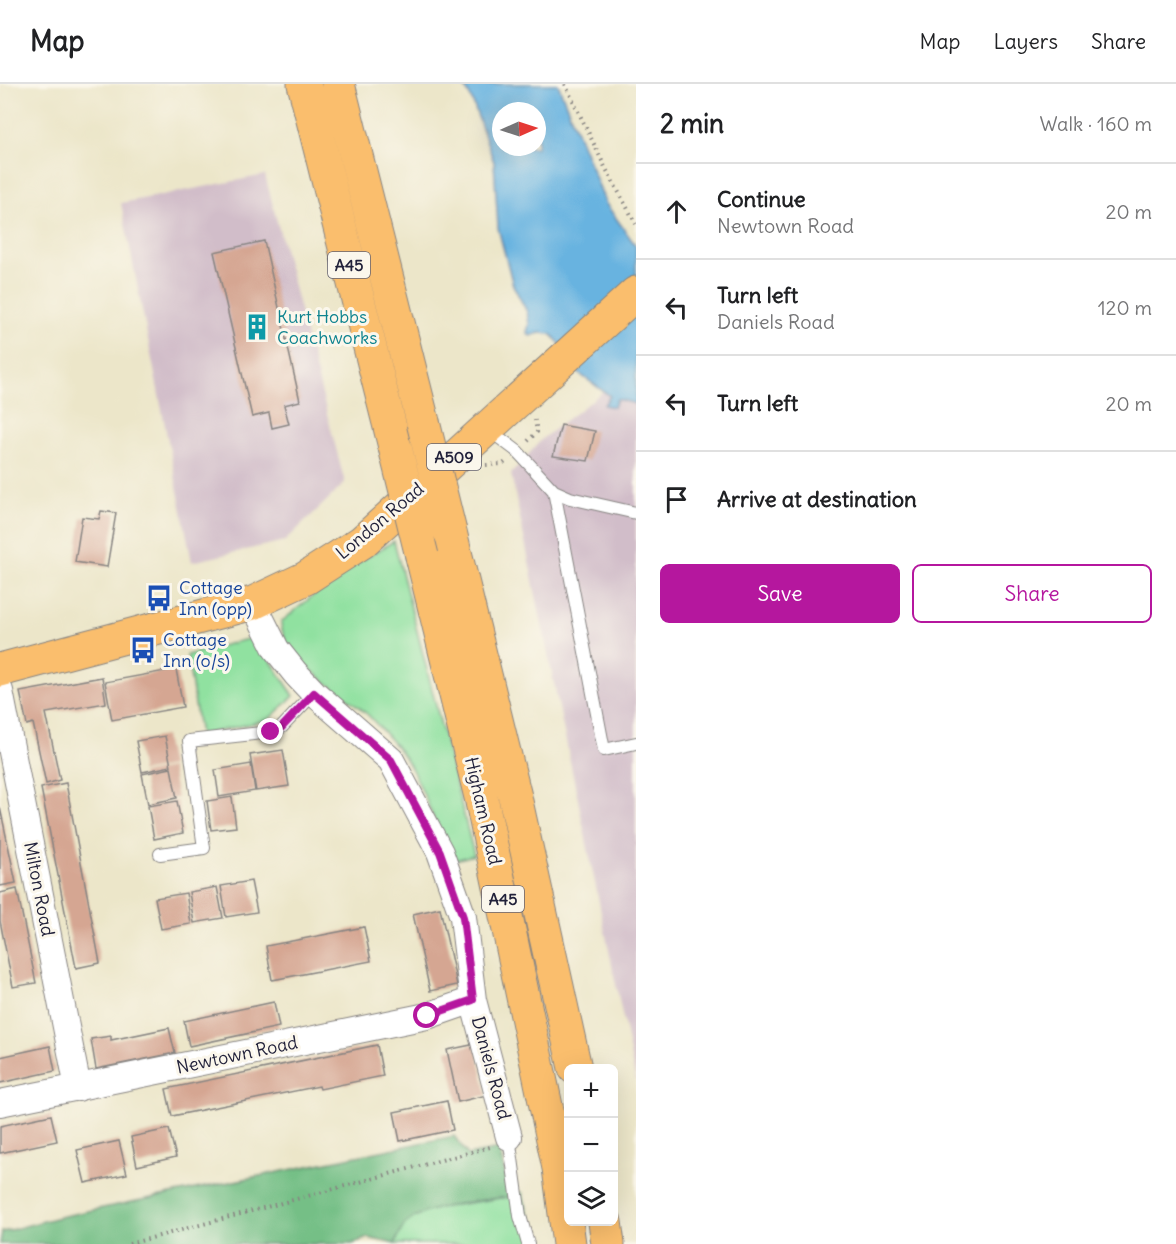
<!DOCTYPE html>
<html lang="en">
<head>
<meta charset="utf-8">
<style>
	:root { --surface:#fff; --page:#f2f2f2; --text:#202124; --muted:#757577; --line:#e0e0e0; --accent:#b5179e }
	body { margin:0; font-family:Delius,sans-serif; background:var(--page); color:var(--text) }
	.controls { position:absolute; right:18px; bottom:18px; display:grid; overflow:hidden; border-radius:9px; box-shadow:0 6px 24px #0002 }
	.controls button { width:54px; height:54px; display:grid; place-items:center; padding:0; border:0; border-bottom:2px solid var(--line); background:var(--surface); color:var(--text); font:30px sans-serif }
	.compass { position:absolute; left:492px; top:18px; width:54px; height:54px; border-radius:50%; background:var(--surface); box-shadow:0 6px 24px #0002; rotate:87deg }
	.stop { position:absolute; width:18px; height:18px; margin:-14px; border:4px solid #b5179e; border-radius:50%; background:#fff }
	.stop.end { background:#b5179e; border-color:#fff; box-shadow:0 2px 6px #0008 }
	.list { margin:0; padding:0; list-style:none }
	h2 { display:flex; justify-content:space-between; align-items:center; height:78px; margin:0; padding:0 24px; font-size:26px }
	h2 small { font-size:20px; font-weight:400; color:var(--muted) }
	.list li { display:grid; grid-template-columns:39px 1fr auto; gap:18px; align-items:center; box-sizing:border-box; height:96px; padding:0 24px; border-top:2px solid var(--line) }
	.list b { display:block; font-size:22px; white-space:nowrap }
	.list p { margin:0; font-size:20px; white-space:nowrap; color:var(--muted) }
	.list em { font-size:20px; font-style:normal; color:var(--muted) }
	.actions { display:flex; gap:12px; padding:18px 24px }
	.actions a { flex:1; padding:14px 0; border:2px solid var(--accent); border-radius:9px; text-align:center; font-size:21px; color:var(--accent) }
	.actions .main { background:var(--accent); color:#fff }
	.icon { flex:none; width:33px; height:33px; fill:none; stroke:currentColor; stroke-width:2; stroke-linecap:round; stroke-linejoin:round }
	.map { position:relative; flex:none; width:636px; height:1160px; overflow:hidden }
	header { display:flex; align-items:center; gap:36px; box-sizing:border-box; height:84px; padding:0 30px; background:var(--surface); border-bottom:2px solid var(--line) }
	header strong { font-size:28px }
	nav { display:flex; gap:33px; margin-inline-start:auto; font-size:21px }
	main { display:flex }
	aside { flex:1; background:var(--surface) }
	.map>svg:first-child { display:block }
	.industrial { fill:#d1bdc9 }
	.green { fill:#90e1a0; stroke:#59826e; stroke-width:1.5 }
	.forest { fill:#74bf86; stroke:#4b7060; stroke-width:1.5 }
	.water { fill:#67b3e0; stroke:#446a8e; stroke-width:1.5; fill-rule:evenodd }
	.building { fill:#d5a692 }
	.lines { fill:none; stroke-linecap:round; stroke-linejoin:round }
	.lane-casing { stroke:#878482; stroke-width:14 }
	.street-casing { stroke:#878482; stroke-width:28 }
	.highway-casing { stroke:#878482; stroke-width:35 }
	.path { stroke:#878482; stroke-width:4; stroke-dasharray:1.5 4.5; stroke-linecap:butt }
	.lane { stroke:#fff; stroke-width:12 }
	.street { stroke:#fff; stroke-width:26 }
	.highway { stroke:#fabe6d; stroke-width:33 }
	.highway-bridge-casing { stroke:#878482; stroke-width:35; stroke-linecap:butt }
	.highway-bridge { stroke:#fabe6d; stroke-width:33 }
	.route { stroke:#b5179e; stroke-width:8 }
	.labels { text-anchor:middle; stroke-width:6; stroke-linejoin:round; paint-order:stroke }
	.shield { fill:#fbf7ec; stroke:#636270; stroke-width:1.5 }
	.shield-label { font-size:16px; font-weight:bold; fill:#22223b }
	.culture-label { font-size:18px; fill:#0d838f; stroke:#fbf7ec; text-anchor:start }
	.street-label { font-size:18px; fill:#22223b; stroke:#fbf7ec }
	.transit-label { font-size:18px; fill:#164399; stroke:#fbf7ec; text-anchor:start }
</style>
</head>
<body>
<header>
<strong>Map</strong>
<nav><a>Map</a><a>Layers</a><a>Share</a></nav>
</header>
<main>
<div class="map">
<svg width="636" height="1160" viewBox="0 0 636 1160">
	<rect width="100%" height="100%" fill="#fbf7ec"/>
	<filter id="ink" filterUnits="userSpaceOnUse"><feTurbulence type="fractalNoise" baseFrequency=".0167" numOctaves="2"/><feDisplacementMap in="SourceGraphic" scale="12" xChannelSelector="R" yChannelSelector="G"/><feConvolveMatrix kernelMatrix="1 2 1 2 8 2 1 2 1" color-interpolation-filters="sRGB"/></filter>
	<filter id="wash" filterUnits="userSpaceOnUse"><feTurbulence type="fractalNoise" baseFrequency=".008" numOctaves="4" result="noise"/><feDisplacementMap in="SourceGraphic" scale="24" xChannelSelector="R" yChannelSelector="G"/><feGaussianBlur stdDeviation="1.35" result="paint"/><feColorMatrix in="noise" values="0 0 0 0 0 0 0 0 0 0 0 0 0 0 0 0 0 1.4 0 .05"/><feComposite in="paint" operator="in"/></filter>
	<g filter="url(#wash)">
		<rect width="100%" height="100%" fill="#ece6c9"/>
		<!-- industrial -->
		<path class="industrial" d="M265,91L345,399L285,457L192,478L121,119Z
			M613,300L636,308V998L511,390L543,354Z"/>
		<!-- green -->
		<path class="green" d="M394,457L474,771L451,777C437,745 426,710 409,680C399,664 383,647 370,633C345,607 283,579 281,538L342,488Z
			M255,553L294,612L268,636L200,651L187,571Z
			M522,1108L538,1160H395C398,1154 401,1144 406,1139C429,1118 493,1120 522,1108Z"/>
		<!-- forest -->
		<path class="forest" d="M454,1052L468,1071L499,1065L511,1113C485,1115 425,1122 406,1139C401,1144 398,1153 395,1160L368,1154L352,1160H0L2,1148L59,1133Z"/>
		<!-- water -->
		<path class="water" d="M463,0H558L606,120L636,162V320L617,315L614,323L604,321L610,312L577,288L570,271L551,250L540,249L530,252L527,248L529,240L527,228L513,201L498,144L494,78L472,16ZM501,27H537V63H501Z"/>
		<g id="blocks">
			<!-- building -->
			<path class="building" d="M264,157L300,317L284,321L289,340L272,344L269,329L252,333L214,168Z
				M561,341L595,347L588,377L553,372Z
				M101,427L116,429L107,483L75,478L82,433L99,435Z
				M176,585L183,623L112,636L105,598Z
				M102,593L106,619L46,629L60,696L46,700L33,639L27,641L20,608Z
				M165,652L171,682L142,688L136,657Z
				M283,666L289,702L256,707L250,671Z
				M251,680L255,707L219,713L215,686Z
				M171,684L177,714L148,720L142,690Z
				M66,699L100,879L76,884L41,704Z
				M232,713L236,743L211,746L207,717Z
				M177,717L183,749L154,755L148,722Z
				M0,723L16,799L0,802Z
				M251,797L257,828L226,833L221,802Z
				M217,803L223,834L194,839L189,808Z
				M17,805L36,899L13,903L0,837V809Z
				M186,809L191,840L161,845L155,814Z
				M440,824L457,901L430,907L413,830Z
				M364,843L371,877L272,896L266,862Z
				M274,918L279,943L189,962L184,937Z
				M169,944L175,969L96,985L91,955L111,952V956Z
				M476,960L487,1011L458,1018L447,966Z
				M377,961L383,992L320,1005L319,1002L172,1032L166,1005Z
				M50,962L55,987L0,999V973Z
				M447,1017L453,1046L400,1057L394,1028Z
				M51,1031L57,1057L0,1069V1042Z
				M169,1045L176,1073L137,1082L131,1053Z
				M119,1057L127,1090L85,1099L77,1066Z"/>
		</g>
	</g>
	<g filter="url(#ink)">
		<use href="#blocks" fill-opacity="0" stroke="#878482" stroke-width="1.5"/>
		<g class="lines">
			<!-- lane casing -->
			<g class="lane-casing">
				<path id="lane" d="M489,346L517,367L554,407L570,414L636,429
					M554,407L604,666L636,659
					M160,770L204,764L189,657L271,648L282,643L314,609
					M509,1053L520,1132L528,1160"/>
			</g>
			<!-- street casing -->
			<g class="street-casing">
				<path id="street" d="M253,519L276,565L296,590L314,609L391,676L440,768L463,833L473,916L509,1053
					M0,607L78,1004
					M0,1019L427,932L473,916"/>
			</g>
			<!-- highway casing -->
			<g class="highway-casing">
				<path id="highway" d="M304,0L395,363
					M338,0L423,338
					M450,448L515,713L575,984
					M422,472L481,713L559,1084L569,1160
					M0,586L253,519L306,494L362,458L636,209
					M605,1138L608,1160"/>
			</g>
			<!-- path -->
			<path class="path" d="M565,0L605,83L636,140
				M528,357L537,348L535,336
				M486,381L503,380L507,377
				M129,1160L490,1063"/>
			<!-- lane -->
			<use href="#lane" class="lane"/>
			<!-- street -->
			<use href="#street" class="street"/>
			<!-- highway -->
			<use href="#highway" class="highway"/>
			<!-- highway-bridge casing -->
			<g class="highway-bridge-casing">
				<path id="highway-bridge" d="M423,338L450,448
					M395,363L422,472"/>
			</g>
			<!-- highway-bridge -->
			<use href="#highway-bridge" class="highway-bridge"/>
		</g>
	</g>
	<g class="lines" filter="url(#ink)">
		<!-- route -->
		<path class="route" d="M271,648L282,643L314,609L391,676L440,768L463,833L473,916L427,932"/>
	</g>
	<!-- icons -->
	<defs>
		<g id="building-bare" transform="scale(2.07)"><path d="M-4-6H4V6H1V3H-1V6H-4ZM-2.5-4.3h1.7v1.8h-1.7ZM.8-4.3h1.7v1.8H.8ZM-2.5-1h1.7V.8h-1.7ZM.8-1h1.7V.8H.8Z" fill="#0f9aa8" stroke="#fbf7ec" stroke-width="2.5" paint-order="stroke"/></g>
		<g id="bus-bare" transform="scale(2.07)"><path d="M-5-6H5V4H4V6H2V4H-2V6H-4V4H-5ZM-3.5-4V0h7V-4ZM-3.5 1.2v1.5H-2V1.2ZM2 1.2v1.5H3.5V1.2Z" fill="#1a4fb4" stroke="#fbf7ec" stroke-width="2.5" paint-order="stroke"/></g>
	</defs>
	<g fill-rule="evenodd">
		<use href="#building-bare" x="257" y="243"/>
		<use href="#bus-bare" x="159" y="514"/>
		<use href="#bus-bare" x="143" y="566"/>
	</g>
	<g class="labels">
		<!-- shield labels -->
		<g class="shield">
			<rect x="328" y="168" width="42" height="26" rx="4.5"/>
			<rect x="427" y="360" width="54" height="26" rx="4.5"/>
			<rect x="482" y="802" width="42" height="26" rx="4.5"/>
		</g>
		<g class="shield-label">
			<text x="349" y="187">A45</text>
			<text x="454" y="379">A509</text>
			<text x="503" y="821">A45</text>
		</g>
		<!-- culture labels -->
		<g class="culture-label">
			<text x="277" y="239">Kurt Hobbs<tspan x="277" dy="21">Coachworks</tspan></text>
		</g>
		<!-- street labels -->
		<g class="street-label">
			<text transform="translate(380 437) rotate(-40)" y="6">London Road</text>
			<text transform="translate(483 727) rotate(77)" y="6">Higham Road</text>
			<text transform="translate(39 805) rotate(79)" y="6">Milton Road</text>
			<text transform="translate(237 971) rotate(-12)" y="6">Newtown Road</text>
			<text transform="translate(491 984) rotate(75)" y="6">Daniels Road</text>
		</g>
		<!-- transit labels -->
		<g class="transit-label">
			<text x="179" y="510">Cottage<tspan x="179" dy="21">Inn (opp)</tspan></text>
			<text x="163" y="562">Cottage<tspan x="163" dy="21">Inn (o/s)</tspan></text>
		</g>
	</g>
</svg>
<div class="controls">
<button>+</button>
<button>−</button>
<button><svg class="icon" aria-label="layers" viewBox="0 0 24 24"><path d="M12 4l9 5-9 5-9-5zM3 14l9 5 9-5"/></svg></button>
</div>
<svg class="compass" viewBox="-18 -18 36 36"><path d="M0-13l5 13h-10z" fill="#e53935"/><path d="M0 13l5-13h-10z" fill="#757577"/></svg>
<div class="stop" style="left:427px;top:932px"></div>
<div class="stop end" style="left:271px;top:648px"></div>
</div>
<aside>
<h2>2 min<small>Walk · 160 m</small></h2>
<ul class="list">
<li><svg class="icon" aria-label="ahead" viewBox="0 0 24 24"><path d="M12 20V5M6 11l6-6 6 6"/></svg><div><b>Continue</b><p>Newtown Road</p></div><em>20 m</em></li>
<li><svg class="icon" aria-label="left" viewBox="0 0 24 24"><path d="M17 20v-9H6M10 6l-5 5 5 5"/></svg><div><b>Turn left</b><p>Daniels Road</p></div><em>120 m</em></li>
<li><svg class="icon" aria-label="left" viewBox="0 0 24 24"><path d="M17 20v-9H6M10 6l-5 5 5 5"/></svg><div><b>Turn left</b></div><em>20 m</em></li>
<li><svg class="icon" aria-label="arrive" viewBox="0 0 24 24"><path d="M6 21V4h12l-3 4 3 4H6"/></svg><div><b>Arrive at destination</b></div></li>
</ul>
<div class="actions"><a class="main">Save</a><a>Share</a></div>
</aside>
</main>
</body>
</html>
